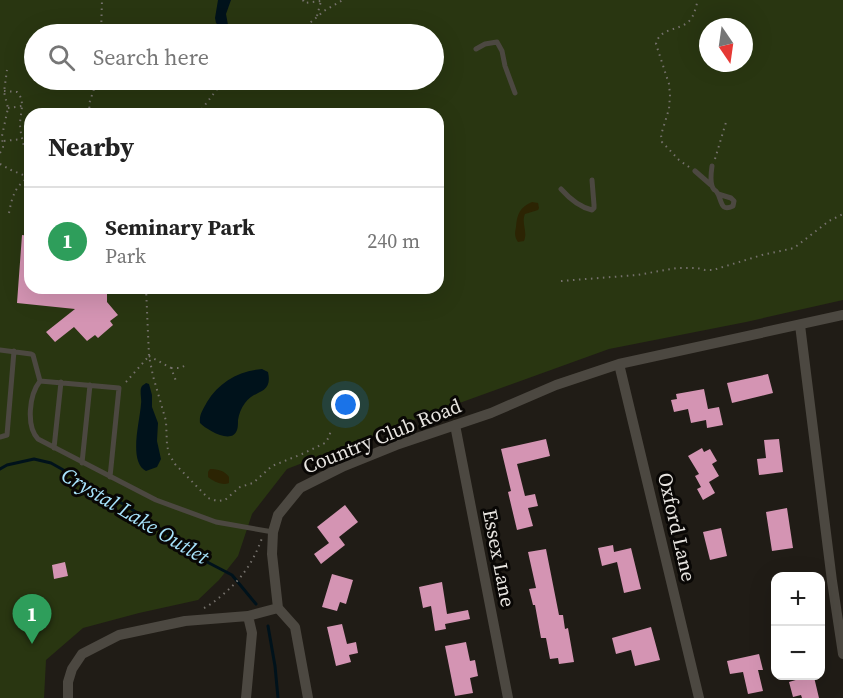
<!DOCTYPE html>
<html lang="en">
<head>
<meta charset="utf-8">
<style>
	:root { --surface:#fff; --page:#f2f2f2; --text:#222; --muted:#767676; --line:#e0e0e0; --accent:#d93025 }
	body { margin:0; font-family:"Source Serif 4",serif; background:var(--page); color:var(--text) }
	.controls { position:absolute; right:18px; bottom:18px; display:grid; overflow:hidden; border-radius:12px; box-shadow:0 6px 24px #0002 }
	.controls button { width:54px; height:54px; display:grid; place-items:center; padding:0; border:0; border-bottom:2px solid var(--line); background:var(--surface); color:var(--text); font:30px sans-serif }
	.compass { position:absolute; left:699px; top:18px; width:54px; height:54px; border-radius:50%; background:var(--surface); box-shadow:0 6px 24px #0002; rotate:167deg }
	.you { position:absolute; left:346px; top:405px; width:21px; height:21px; margin:-15px; border:4px solid #fff; border-radius:50%; background:#1a73e8; box-shadow:0 0 0 9px #1a73e833 }
	.badge { display:grid; place-items:center; width:39px; height:39px; border-radius:50%; background:var(--accent); color:#fff; font-size:20px; font-weight:700 }
	.pin { position:absolute; translate:-50% -50px; filter:drop-shadow(0 2px 3px #0008) }
	.pin::after { content:''; position:absolute; top:32px; width:21px; height:18px; background:inherit; clip-path:polygon(0 0,100% 0,50% 100%) }
	.list { margin:0; padding:0; list-style:none }
	h2 { display:flex; justify-content:space-between; align-items:center; height:78px; margin:0; padding:0 24px; font-size:26px }
	h2 small { font-size:20px; font-weight:400; color:var(--muted) }
	.list li { display:grid; grid-template-columns:39px 1fr auto; gap:18px; align-items:center; box-sizing:border-box; height:108px; padding:0 24px; border-top:2px solid var(--line) }
	.list b { display:block; font-size:22px; white-space:nowrap }
	.list p { margin:0; font-size:20px; white-space:nowrap; color:var(--muted) }
	.list em { font-size:20px; font-style:normal; color:var(--muted) }
	.icon { flex:none; width:33px; height:33px; fill:none; stroke:currentColor; stroke-width:2; stroke-linecap:round; stroke-linejoin:round }
	.map { position:relative; flex:none; width:843px; height:698px; overflow:hidden }
	.search { position:absolute; background:var(--surface); box-shadow:0 6px 24px #0002; left:24px; top:24px; width:420px; height:66px; display:flex; align-items:center; gap:15px; box-sizing:border-box; padding:0 21px; border-radius:33px; color:var(--muted); font-size:22px }
	.panel { position:absolute; background:var(--surface); box-shadow:0 6px 24px #0002; left:24px; top:108px; width:420px; height:186px; border-radius:18px }
	.map>svg:first-child { display:block }
	.green { fill:#293611; fill-rule:evenodd }
	.sand { fill:#2c2403 }
	.water { fill:#00121b }
	.lines { fill:none; stroke-linecap:round; stroke-linejoin:round }
	.stream { stroke:#00121b; stroke-width:3 }
	.building { fill:#d494b3 }
	.path { stroke:#75716c; stroke-width:2; stroke-dasharray:1.5 4.5; stroke-linecap:butt }
	.lane { stroke:#4c4841; stroke-width:5 }
	.street { stroke:#4c4841; stroke-width:10 }
	.labels { text-anchor:middle; stroke-width:6; stroke-linejoin:round; paint-order:stroke }
	.street-label { font-size:20px; fill:#e7e4e0; stroke:#090705 }
	.water-label { font-size:21px; font-style:italic; fill:#a8e4fd; stroke:#090705 }
</style>
</head>
<body>
<div class="map">
<svg width="843" height="698" viewBox="0 0 843 698">
	<rect width="100%" height="100%" fill="#201c16"/>
	<!-- green -->
	<path class="green" d="M0,0H843V300L746,322L609,349L429,414L287,469L252,514L238,556L219,580L198,600L139,613L83,628L46,660L44,698H0ZM708,27H744V63H708ZM34,34H434V80H34ZM30,114H438V288H30Z"/>
	<!-- sand -->
	<path class="sand" d="M532,202L538,203L539,208L538,210L525,214C521,223 528,232 524,241L518,242C514,236 515,233 516,227C517,214 520,207 532,202Z
		M210,469C218,469 225,471 229,477V483C222,486 213,481 208,477V472Z"/>
	<!-- water -->
	<path class="water" d="M218,0H231L226,14L228,25L226,28L222,29L216,23L215,18Z
		M262,369L268,372C273,395 255,389 245,403C241,408 239,414 238,420C238,423 238,428 237,430C232,445 207,430 200,423C199,414 203,410 207,402C219,382 239,371 262,369Z
		M146,383L149,384L152,395V407L158,423L157,441L161,459L157,467L146,471C128,462 140,421 141,404C142,399 139,390 142,386C143,385 145,384 146,383Z"/>
	<g class="lines">
		<!-- stream -->
		<path class="stream" d="M0,469L7,465L34,459L51,463L74,476L130,508L209,563L232,575L256,604
			M268,626L275,666L278,698"/>
	</g>
	<!-- building -->
	<path class="building" d="M22,235L30,236V288H102L107,294V302L118,315L110,321L113,325L98,338L95,335L87,341L74,327L55,342L46,332L75,309L17,303Z
		M768,374L773,393L732,403L727,383Z
		M704,389L708,409L719,407L723,425L707,428L706,420L691,423L688,409L674,412L671,400L677,399L676,394Z
		M546,439L550,456L517,464L525,496L535,494L538,506L528,508L533,526L517,530L508,492L511,491L501,449Z
		M779,439L783,472L759,475L757,459L766,458L764,440Z
		M702,448L704,452L710,449L717,461L712,464L719,476L709,482L715,493L703,500L697,489L701,487L695,476L699,474L688,456Z
		M345,505L358,522L339,537L345,545L321,564L314,554L329,543L317,527Z
		M787,508L793,548L772,551L766,512Z
		M721,528L727,556L710,560L703,532Z
		M613,545L614,552L631,548L641,589L624,593L617,562L602,566L598,548Z
		M546,549L559,615H563L565,629L568,628L574,662L559,664L558,658L550,659L546,638H541L535,605H533L529,589L536,588L528,552Z
		M65,562L68,576L54,579L52,565Z
		M332,574L353,580L346,604L340,602L337,611L322,607Z
		M442,582L447,614L468,610L470,619L445,624L446,629L435,631L431,606L423,608L419,587Z
		M342,624L347,644L356,642L358,653L349,655L351,662L336,666L327,627Z
		M651,627L660,660L635,666L631,650L616,654L612,638Z
		M466,642L470,661L475,660L478,676L470,678L473,693L455,696L445,646Z
		M759,654L763,670H758L763,691L748,694L743,672L730,674L727,661Z
		M798,675H807L808,678L814,677L819,698H802L801,695L793,697L789,682L799,679Z"/>
	<g class="lines">
		<!-- path -->
		<path class="path" d="M303,0L304,3L321,1V0
			M317,16L321,1
			M101,34L102,0
			M297,34L324,11L343,0
			M4,91L17,92C26,101 20,113 20,125C21,140 27,154 30,169
			M8,108L22,106
			M90,114L89,104L97,80
			M198,114L218,88L228,80
			M4,141L22,139
			M0,153L3,147L2,136L8,108L4,92L7,70
			M715,159L727,119
			M0,164L11,170L28,177L30,170
			M689,167L679,160L662,142L661,135L669,109L670,95L669,84L656,44C660,26 681,32 691,19C695,13 696,6 698,0
			M9,213C12,197 15,185 30,177
			M561,281L637,275L677,268H697L705,270H713L762,255L794,248L829,221L843,214
			M146,288L149,356L153,376L166,421L167,445L169,454L175,464L208,498L217,501L225,500L240,487L253,483L272,466L302,454L325,443L329,437L331,430
			M149,356L171,368L176,381
			M171,368H179L187,365
			M126,382L149,356
			M204,608C210,605 215,601 220,597C241,580 253,563 262,538"/>
		<!-- lane -->
		<path class="lane" d="M476,49L485,44L497,42L502,51L505,66L515,93
			M712,166C711,173 710,180 712,186C715,193 714,187 718,194C722,202 721,212 733,206L734,201L731,198L718,194
			M695,171L711,185
			M561,189C569,198 579,207 592,210L594,208V205L592,180
			M0,350L31,354L33,355L40,381
			M0,437L7,435L14,351
			M54,448L61,382
			M82,463L90,385
			M110,477L119,388L40,381C29,395 26,426 38,439L156,500L216,522L273,532"/>
		<!-- street -->
		<path class="street" d="M800,325L832,581L843,654
			M619,364L699,698
			M455,425L508,698
			M278,608L272,554L273,532L278,515L300,488L344,466L396,445L491,413L556,385L619,364L843,315
			M278,608L295,627L308,698
			M68,698V682L72,669L82,654L119,635L185,621L248,616L278,608
			M246,698L252,633L248,616"/>
	</g>
	<g class="labels">
		<!-- street labels -->
		<g class="street-label">
			<text transform="translate(382 436) rotate(-22)" y="7">Country Club Road</text>
			<text transform="translate(677 527) rotate(77)" y="7">Oxford Lane</text>
			<text transform="translate(499 558) rotate(79)" y="7">Essex Lane</text>
		</g>
		<!-- water labels -->
		<g class="water-label">
			<text transform="translate(135 516) rotate(31)" y="7">Crystal Lake Outlet</text>
		</g>
	</g>
</svg>
<div class="controls">
<button>+</button>
<button>−</button>
</div>
<svg class="compass" viewBox="-18 -18 36 36"><path d="M0-13l5 13h-10z" fill="#e53935"/><path d="M0 13l5-13h-10z" fill="#767676"/></svg>
<div class="you"></div>
<div class="pin badge" style="left:32px;top:644px;background:#2e9e5b">1</div>
<div class="search"><svg class="icon" aria-label="search" viewBox="0 0 24 24"><circle cx="10" cy="10" r="6"/><path d="M15 15l6 6"/></svg>Search here</div>
<section class="panel">
<h2>Nearby<small></small></h2>
<ul class="list">
<li><span class="badge" style="background:#2e9e5b">1</span><div><b>Seminary Park</b><p>Park</p></div><em>240 m</em></li>
</ul>
</section>
</div>
</body>
</html>
